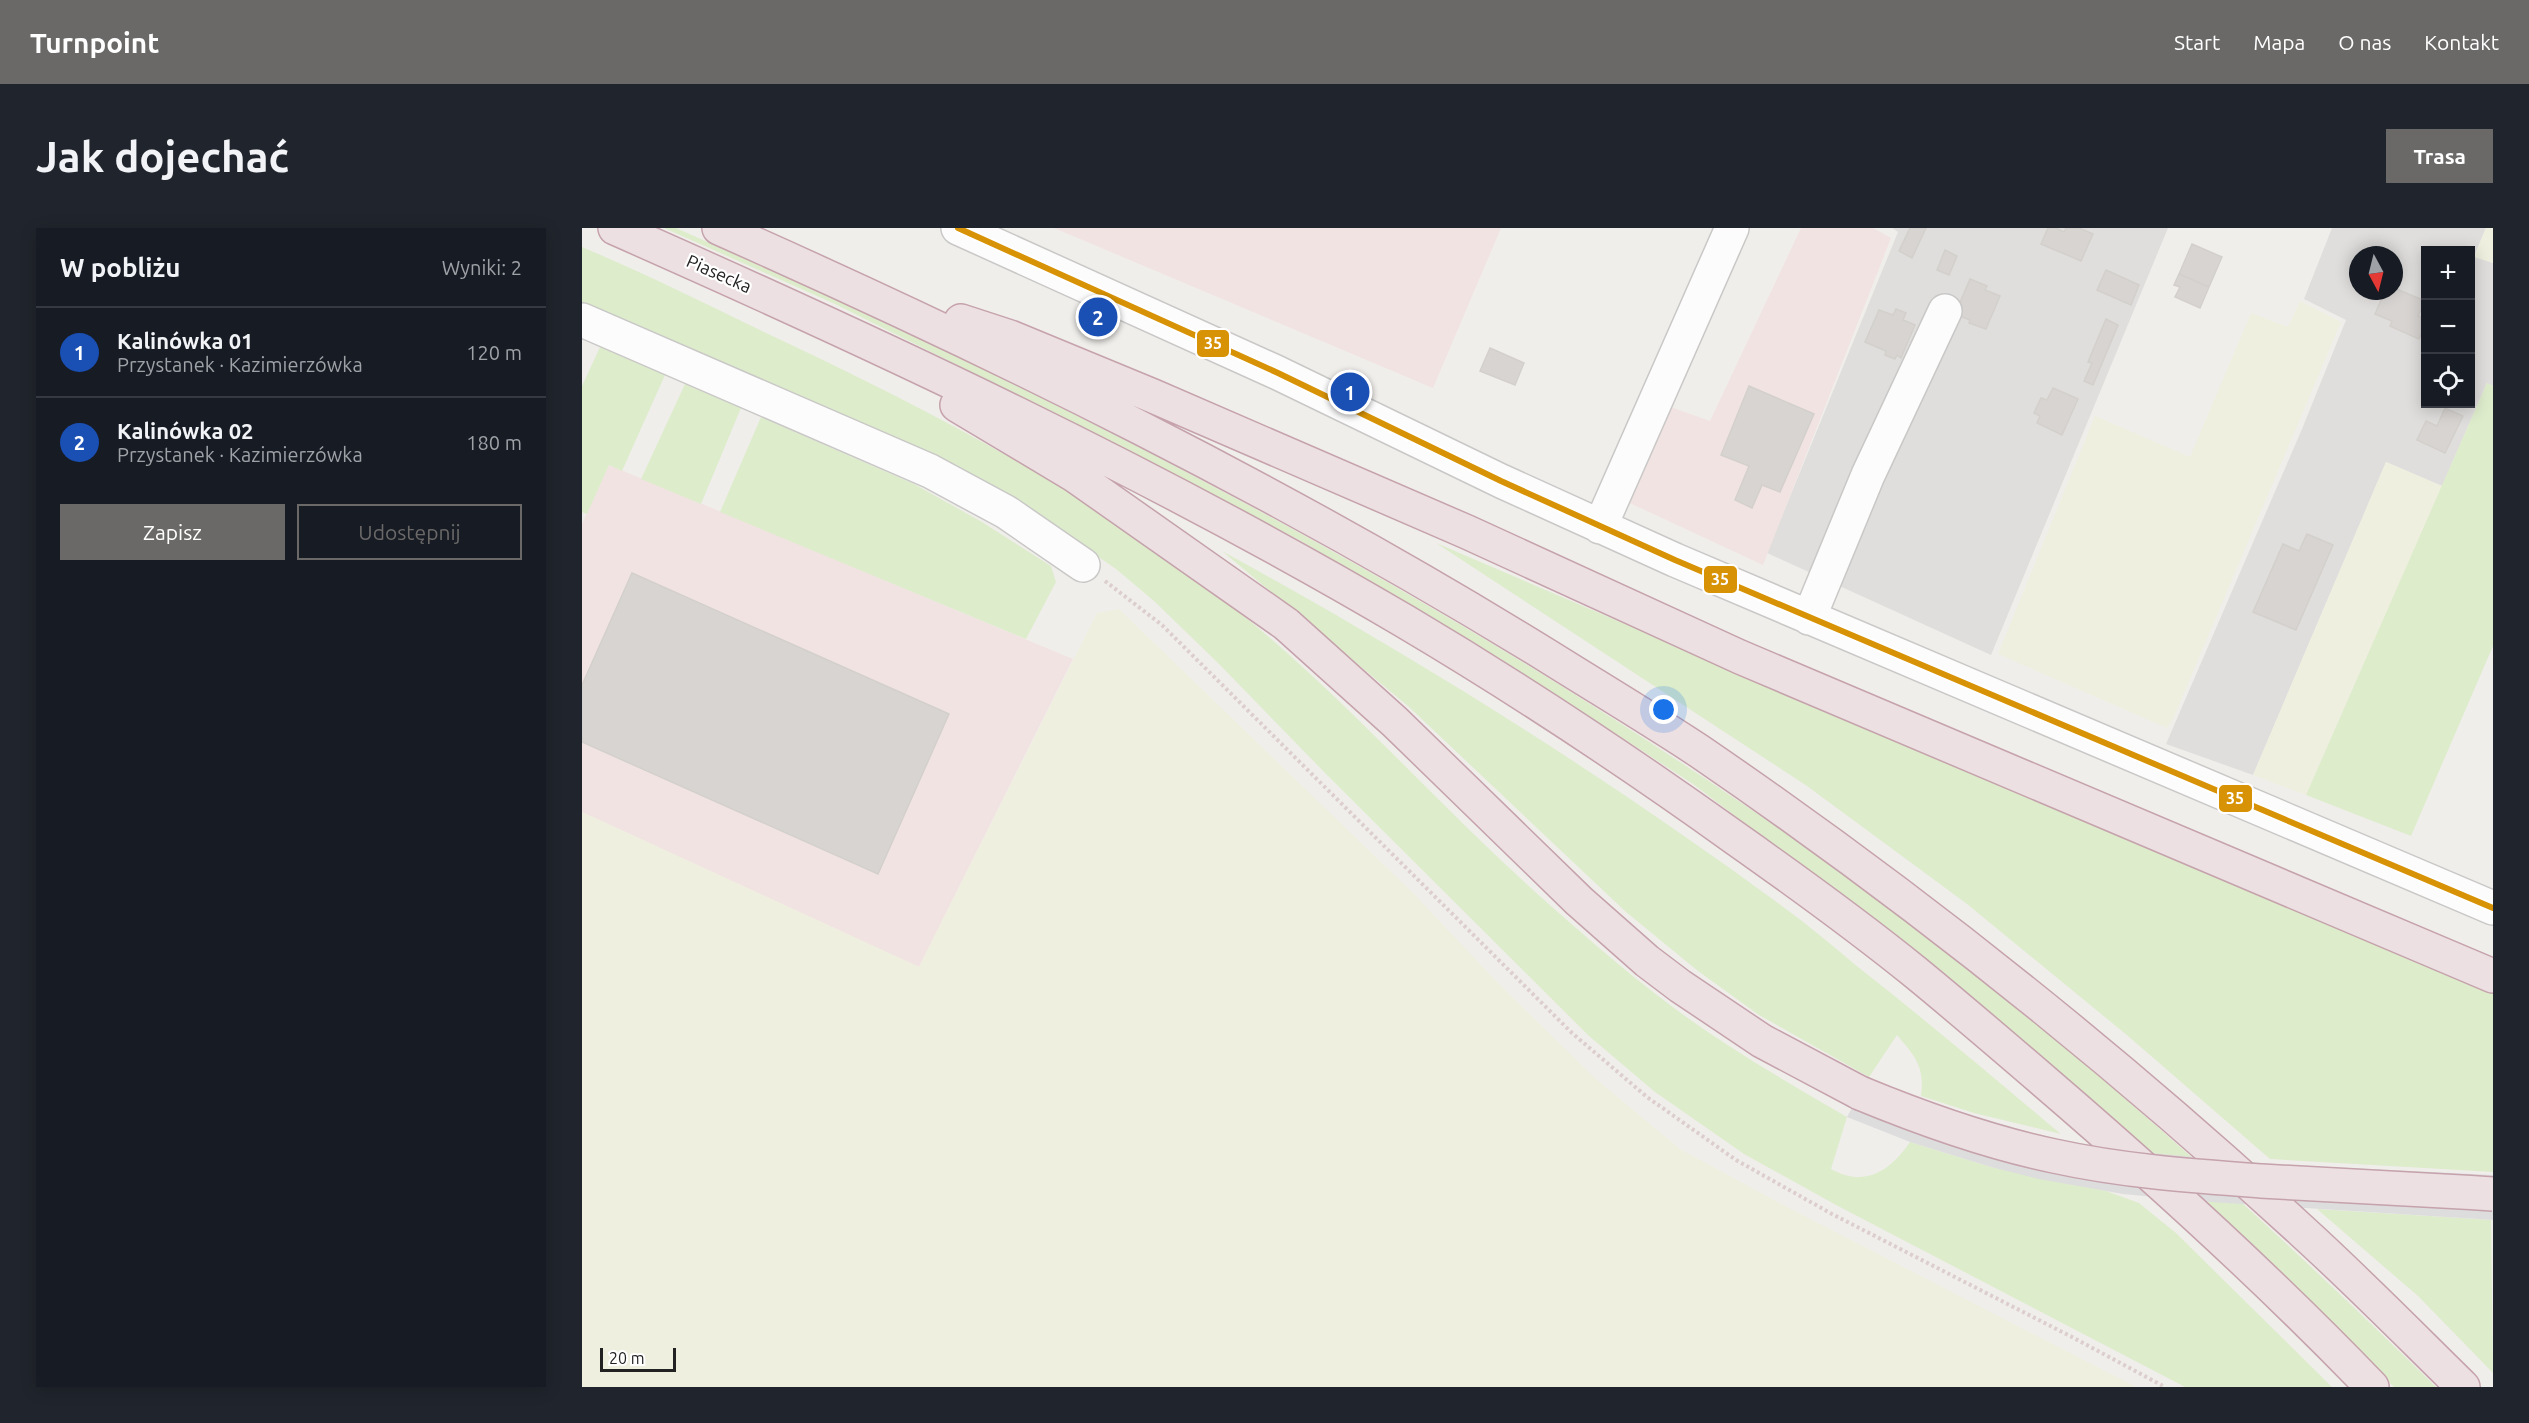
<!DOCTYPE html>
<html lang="pl">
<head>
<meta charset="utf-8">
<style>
	:root { --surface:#171b24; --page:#20242c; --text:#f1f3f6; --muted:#9ea1a6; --line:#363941; --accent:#6a6968 }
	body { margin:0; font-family:Ubuntu,sans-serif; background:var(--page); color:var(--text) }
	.controls { position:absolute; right:18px; top:18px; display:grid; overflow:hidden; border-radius:0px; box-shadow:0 3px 15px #0003 }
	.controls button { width:54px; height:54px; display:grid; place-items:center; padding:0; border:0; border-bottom:2px solid var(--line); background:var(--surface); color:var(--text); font:30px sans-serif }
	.compass { position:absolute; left:1767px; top:18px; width:54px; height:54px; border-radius:50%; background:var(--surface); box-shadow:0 3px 15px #0003; rotate:173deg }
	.scale { position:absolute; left:18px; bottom:15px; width:76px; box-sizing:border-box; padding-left:6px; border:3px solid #222; border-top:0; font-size:16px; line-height:21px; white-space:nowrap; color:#222; -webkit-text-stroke:4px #fff; paint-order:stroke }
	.you { position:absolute; left:1082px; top:482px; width:21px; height:21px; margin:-15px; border:4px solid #fff; border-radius:50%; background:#1a73e8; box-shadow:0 0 0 9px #1a73e833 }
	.badge { display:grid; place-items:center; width:39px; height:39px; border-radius:50%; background:var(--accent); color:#fff; font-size:20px; font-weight:700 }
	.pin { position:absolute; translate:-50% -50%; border:3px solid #fff; box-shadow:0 2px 6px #0006 }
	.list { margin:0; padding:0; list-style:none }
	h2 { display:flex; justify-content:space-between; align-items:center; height:78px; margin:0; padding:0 24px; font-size:26px }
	h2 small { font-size:20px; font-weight:400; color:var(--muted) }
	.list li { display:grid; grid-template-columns:39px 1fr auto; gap:18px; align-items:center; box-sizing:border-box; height:90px; padding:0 24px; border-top:2px solid var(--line) }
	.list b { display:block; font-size:22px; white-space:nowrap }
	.list p { margin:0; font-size:20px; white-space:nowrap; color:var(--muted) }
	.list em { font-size:20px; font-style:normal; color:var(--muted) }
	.actions { display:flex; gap:12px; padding:18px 24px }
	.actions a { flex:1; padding:14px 0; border:2px solid var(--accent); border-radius:0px; text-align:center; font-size:21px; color:var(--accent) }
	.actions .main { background:var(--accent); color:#fff }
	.icon { flex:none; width:33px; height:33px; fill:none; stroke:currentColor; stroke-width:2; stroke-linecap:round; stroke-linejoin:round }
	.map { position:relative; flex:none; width:1911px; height:1159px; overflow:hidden; border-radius:0px }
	header { display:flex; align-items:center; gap:36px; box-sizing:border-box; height:84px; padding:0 30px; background:var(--accent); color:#fff }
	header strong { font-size:28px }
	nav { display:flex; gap:33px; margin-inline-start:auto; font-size:21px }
	.intro { display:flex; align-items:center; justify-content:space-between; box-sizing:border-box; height:144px; padding:0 36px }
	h1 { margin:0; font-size:42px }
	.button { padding:15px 27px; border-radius:0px; background:var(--accent); color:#fff; font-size:21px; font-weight:700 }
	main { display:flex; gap:36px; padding:0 36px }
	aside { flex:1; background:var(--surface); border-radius:0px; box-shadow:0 3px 15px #0003 }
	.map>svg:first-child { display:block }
	.residential { fill:#dfdedc; fill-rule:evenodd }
	.commercial { fill:#f1e3e1 }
	.farmland { fill:#efefdf }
	.grass { fill:#ddeccb }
	.pier { fill:#dedddd }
	.building { fill:#d7d4d2; stroke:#d3d0cc; stroke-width:1.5 }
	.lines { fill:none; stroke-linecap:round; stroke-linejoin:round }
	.minor-casing { stroke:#c9c8c7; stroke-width:36 }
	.highway-casing { stroke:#c5a2ac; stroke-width:36 }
	.path { stroke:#dccecd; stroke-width:4; stroke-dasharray:3 3; stroke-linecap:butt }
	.minor { stroke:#fdfcfc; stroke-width:33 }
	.highway { stroke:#ece0e2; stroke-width:33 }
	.highway-bridge-casing { stroke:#c5a2ac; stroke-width:36; stroke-linecap:butt }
	.highway-bridge { stroke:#ece0e2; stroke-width:33 }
	.bus-1-casing { stroke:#fff; stroke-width:10 }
	.bus-1 { stroke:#d79205; stroke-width:6 }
	.labels { text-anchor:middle; stroke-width:4.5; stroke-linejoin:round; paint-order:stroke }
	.street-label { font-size:18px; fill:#222; stroke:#fff }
	.line-badge { stroke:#fff; stroke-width:2 }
	.badge-label { font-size:16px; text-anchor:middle; font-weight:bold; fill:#fff }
</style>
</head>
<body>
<header>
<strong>Turnpoint</strong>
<nav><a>Start</a><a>Mapa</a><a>O nas</a><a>Kontakt</a></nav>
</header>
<div class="intro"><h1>Jak dojechać</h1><a class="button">Trasa</a></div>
<main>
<aside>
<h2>W pobliżu<small>Wyniki: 2</small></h2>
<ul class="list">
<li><span class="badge" style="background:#1a4fb4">1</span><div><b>Kalinówka 01</b><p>Przystanek · Kazimierzówka</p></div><em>120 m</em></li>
<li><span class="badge" style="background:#1a4fb4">2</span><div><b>Kalinówka 02</b><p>Przystanek · Kazimierzówka</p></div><em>180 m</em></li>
</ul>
<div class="actions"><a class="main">Zapisz</a><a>Udostępnij</a></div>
</aside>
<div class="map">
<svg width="1911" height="1159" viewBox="0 0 1911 1159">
	<rect width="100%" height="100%" fill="#f0eeeb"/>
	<!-- residential -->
	<path class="residential" d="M1310,0H1586L1409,427L1185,325L1316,4Z
		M1750,0H1904L1892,28L1911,35V158L1905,155L1860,258L1804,234L1671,547L1584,516L1720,201L1764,92L1722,71ZM1844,22H1888V176H1844ZM1776,27H1812V63H1776Z"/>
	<!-- commercial -->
	<path class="commercial" d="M472,0H919L851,160Z
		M1219,0H1291L1309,10L1181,337L1037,270L1083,177L1128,193Z
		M27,237L491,431L337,739L0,584V296Z"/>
	<!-- farmland -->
	<path class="farmland" d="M1904,0H1911V35L1892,29Z
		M1718,73L1759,94L1591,491L1585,500L1416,426L1513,188L1608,229L1669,85L1706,99Z
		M1804,234L1860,258L1724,567L1671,547Z
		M537,381L831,665L918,757L1015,852L1098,921L1207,980L1554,1159H0V584L337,739L515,385Z"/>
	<!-- grass -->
	<path class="grass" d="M82,0H94C413,140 724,296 1019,483C1145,563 1268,647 1386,740C1550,870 1704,1012 1854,1159H1812L1663,1009L1535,893L1374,756L1111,556L919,431L719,313L526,212L253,76Z
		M0,19C60,44 118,73 176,101C351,183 520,270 669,394C769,477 855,575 951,662C995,701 1041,742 1088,777C1144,819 1205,854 1265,889L1249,941C1283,960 1308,943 1328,914L1409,939L1524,963L1557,975L1594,1005L1750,1159H1603L1254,977L1162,926L1073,864L1007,808L745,547L636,435L572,373L534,341L489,310L344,225L264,188L0,77Z
		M18,119L83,147L40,243L27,237L5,286L0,284V158Z
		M1905,155L1911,158V418L1829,608L1724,567Z
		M103,156L159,180L119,276L59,251Z
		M179,189L332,256L400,294L469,338L474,354L444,411L138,284Z
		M854,315L1631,648L1911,764V944L1688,931L1546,808L1385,676L1225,558Z
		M640,323C834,429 1022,547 1200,678C1226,697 1251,718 1276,739C1345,793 1412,850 1479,906L1392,885L1339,868C1343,839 1333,828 1315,807L1287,849L1177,787L1116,743L1044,684L827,479Z
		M1735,981L1909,992L1911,1145L1836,1068Z"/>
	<!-- pier -->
	<path class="pier" d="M1287,849L1329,869L1456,907L1501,916L1546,923L1704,937L1911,947V992L1614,973L1541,966L1457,951L1409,939L1328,914L1265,889Z"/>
	<!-- building -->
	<path class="building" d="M1328,0H1344L1330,30L1317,23Z
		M1466,0H1474L1482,4L1484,0H1497L1511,6L1499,33L1459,16Z
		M1610,16L1640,29L1627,59L1597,46Z
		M1363,22L1375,28L1367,47L1355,42Z
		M1524,42L1557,57L1549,77L1515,62Z
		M1597,46L1627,59L1618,80L1593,69L1598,59L1592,57Z
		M1388,51L1405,58L1403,62L1418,68L1404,101L1387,95L1388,92L1373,86Z
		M1812,60L1843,73L1836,88L1844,91V95L1837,111L1808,98L1810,93L1793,86L1803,63H1812Z
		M1314,81L1324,85L1321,92L1333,97L1319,130L1315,127L1313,131L1303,127L1304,123L1283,114L1297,82L1311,87Z
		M1524,91L1536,97L1511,157L1502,153L1510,135L1506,134Z
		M908,120L942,135L933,157L898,143Z
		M1167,158L1232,186L1198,264L1180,257L1170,280L1153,272L1167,238L1139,227Z
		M1471,160L1496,171L1480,207L1455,195L1458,188L1452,185L1459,170L1465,172Z
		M1863,180L1881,188L1863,225L1835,212L1844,193L1855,198Z
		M1725,306L1751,317L1714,402L1671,384L1701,316L1717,323Z
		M50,345L367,486L296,646L0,514V457Z"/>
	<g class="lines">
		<!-- minor casing -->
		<g class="minor-casing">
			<path id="minor" d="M376,0L696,145L919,253L1093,332L1911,680
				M0,92L348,243L424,284L501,337
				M1018,299L1150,0
				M1227,390L1286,247L1363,83"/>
		</g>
		<!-- highway casing -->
		<g class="highway-casing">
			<path id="highway" d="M33,0C302,119 570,244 824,394C937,461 1047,534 1153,610C1214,653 1275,697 1333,744C1377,780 1420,817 1463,854C1576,951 1687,1052 1790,1159
				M137,0C421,126 700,264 964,427C1015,459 1067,490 1117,523C1329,668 1532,830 1721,1004C1776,1054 1828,1107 1881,1159
				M379,93L428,109L571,168L885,304L1158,429L1911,748
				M375,177L492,247L704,396L813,494L997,673L1065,733L1098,758L1180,813L1278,865"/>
		</g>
		<!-- path -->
		<path class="path" d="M523,353L580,397L990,805L1065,869L1154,932L1250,986L1490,1109L1583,1159"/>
		<!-- minor -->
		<use href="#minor" class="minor"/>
		<!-- highway -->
		<use href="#highway" class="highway"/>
		<!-- highway-bridge casing -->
		<g class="highway-bridge-casing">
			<path id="highway-bridge" d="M1278,865C1341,891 1405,914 1472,928C1540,943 1610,948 1679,953C1757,958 1834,961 1911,966"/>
		</g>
		<!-- highway-bridge -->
		<use href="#highway-bridge" class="highway-bridge"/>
		<!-- bus-1 casing -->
		<g class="bus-1-casing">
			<path id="bus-1" d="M376,0L696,145L919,253L1093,332L1911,680"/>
		</g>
		<!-- bus-1 -->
		<use href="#bus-1" class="bus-1"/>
	</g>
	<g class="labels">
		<!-- street labels -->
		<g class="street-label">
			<text transform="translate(137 46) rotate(24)" y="6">Piasecka</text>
		</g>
	</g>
	<g class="line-badge">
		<rect x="614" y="101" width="34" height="29" rx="6" fill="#d79205"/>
		<rect x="1121" y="337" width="35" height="29" rx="6" fill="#d79205"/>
		<rect x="1636" y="556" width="35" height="29" rx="6" fill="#d79205"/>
	</g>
	<g class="badge-label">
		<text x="631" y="121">35</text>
		<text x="1138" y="357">35</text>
		<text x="1653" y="576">35</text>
	</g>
</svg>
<div class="controls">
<button>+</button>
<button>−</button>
<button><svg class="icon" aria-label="locate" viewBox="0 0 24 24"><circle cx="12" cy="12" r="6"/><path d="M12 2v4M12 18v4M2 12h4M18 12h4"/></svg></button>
</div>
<svg class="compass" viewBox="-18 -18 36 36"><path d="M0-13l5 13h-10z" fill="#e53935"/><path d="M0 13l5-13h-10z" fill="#9ea1a6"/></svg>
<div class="scale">20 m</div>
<div class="you"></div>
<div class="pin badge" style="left:768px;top:164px;background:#1a4fb4">1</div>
<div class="pin badge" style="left:516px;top:89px;background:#1a4fb4">2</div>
</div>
</main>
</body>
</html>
